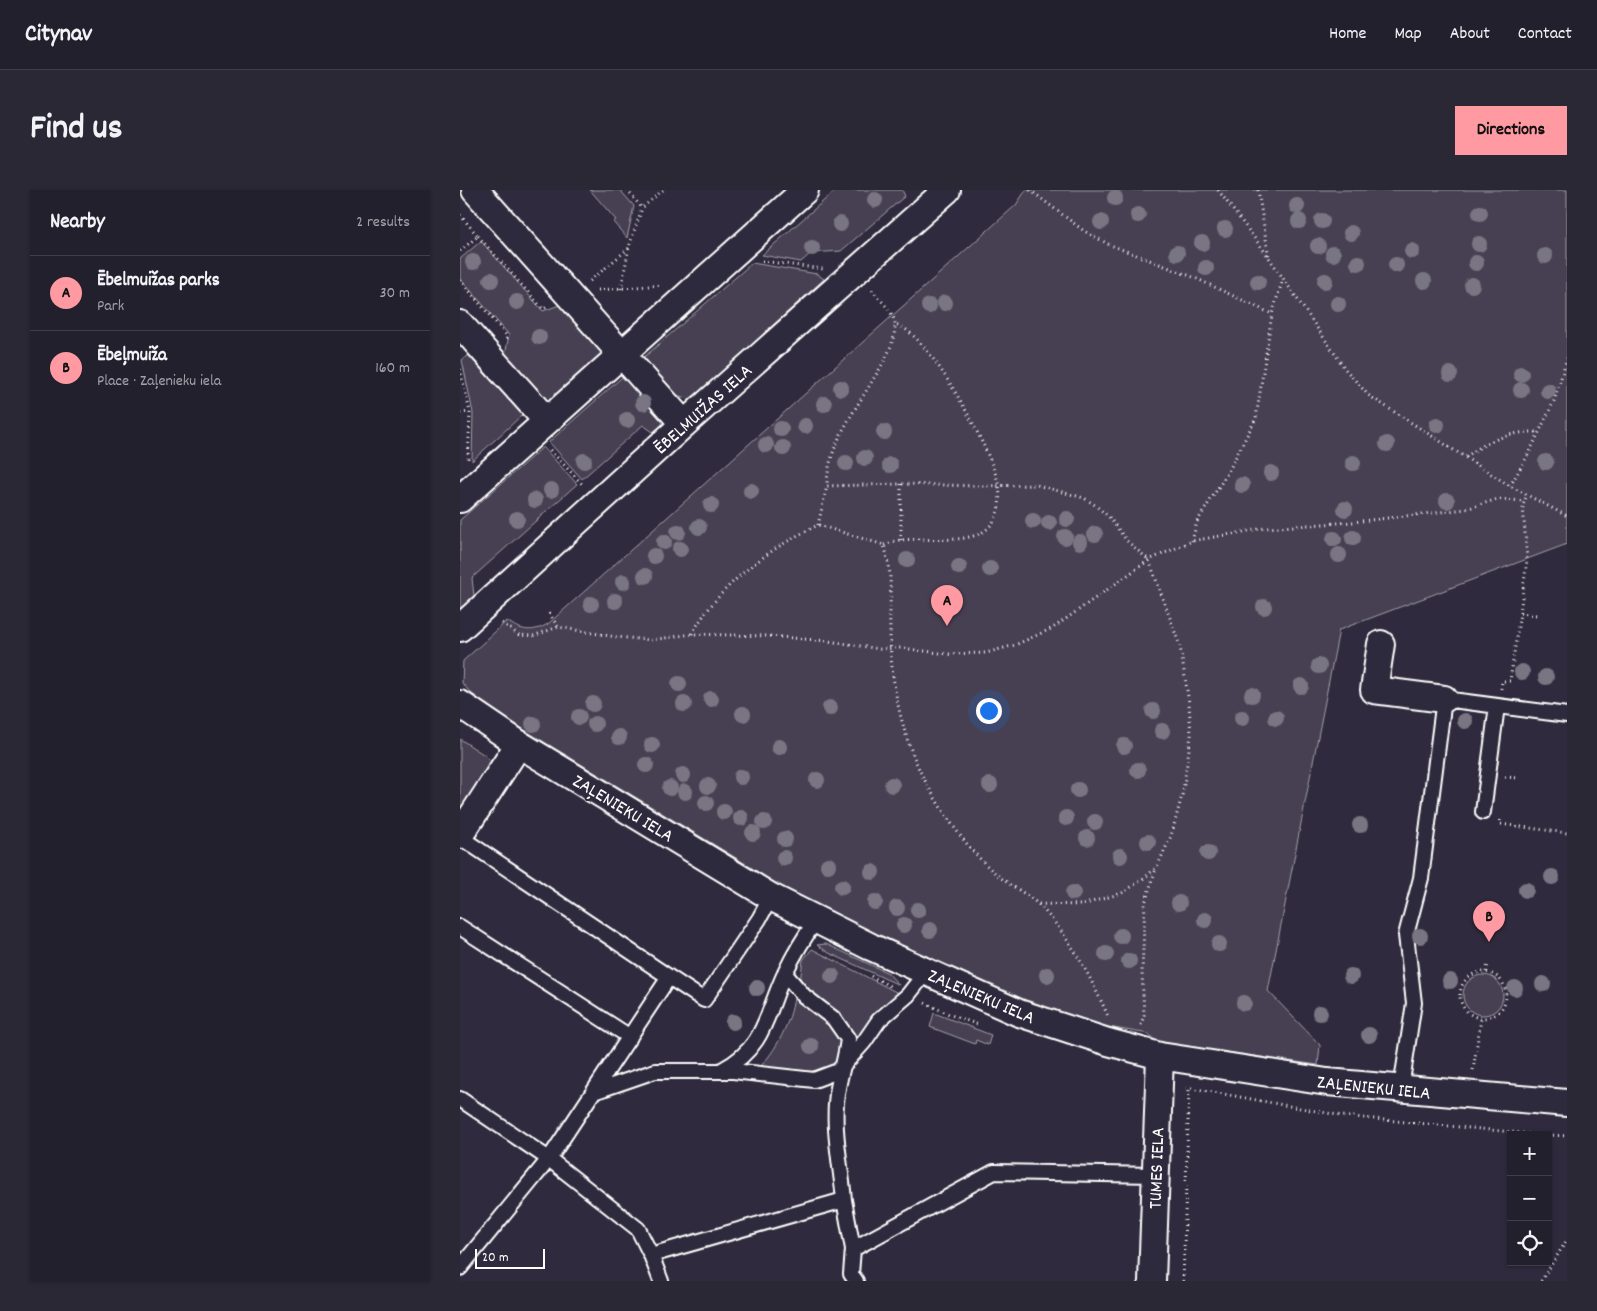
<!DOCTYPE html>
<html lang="en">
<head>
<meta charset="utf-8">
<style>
	:root { --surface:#23202e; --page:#2b2836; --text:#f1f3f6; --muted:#a3a3aa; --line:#403e4a; --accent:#ff9aa2 }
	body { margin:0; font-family:Dekko,sans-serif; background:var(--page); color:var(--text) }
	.controls { position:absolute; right:15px; bottom:15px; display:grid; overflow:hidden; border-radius:0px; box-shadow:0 1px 4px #0004 }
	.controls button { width:45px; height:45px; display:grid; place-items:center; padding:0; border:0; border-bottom:1px solid var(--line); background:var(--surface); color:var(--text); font:25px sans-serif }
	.scale { position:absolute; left:15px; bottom:12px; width:70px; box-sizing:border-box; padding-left:5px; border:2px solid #fff; border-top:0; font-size:14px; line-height:18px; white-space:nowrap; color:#fff; -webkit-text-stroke:4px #2f2a3d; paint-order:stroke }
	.you { position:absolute; left:528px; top:520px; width:18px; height:18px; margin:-12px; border:4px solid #fff; border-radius:50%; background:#1a73e8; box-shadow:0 0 0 8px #1a73e833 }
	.badge { display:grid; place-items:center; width:32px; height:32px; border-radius:50%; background:var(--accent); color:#111; font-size:16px; font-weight:700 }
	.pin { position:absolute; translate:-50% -41px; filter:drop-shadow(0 1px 2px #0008) }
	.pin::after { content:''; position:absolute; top:26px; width:18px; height:15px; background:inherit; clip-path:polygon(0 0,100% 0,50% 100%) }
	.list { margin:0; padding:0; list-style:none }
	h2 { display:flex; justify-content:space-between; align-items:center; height:65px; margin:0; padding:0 20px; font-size:21px }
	h2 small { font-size:16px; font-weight:400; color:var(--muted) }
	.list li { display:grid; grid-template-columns:32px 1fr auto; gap:15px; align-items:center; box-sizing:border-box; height:75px; padding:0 20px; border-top:1px solid var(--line) }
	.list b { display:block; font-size:19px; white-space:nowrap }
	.list p { margin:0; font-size:16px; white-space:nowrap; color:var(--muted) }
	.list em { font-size:16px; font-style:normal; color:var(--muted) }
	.icon { flex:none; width:28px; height:28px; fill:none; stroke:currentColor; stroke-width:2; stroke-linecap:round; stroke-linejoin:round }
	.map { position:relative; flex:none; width:1107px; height:1091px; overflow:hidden; border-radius:0px }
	header { display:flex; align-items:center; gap:30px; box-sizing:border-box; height:70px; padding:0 25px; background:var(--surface); border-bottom:1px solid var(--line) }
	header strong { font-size:24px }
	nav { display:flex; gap:28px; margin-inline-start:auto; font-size:18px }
	.intro { display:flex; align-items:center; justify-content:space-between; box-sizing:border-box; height:120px; padding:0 30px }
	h1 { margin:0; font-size:35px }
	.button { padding:12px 22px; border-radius:0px; background:var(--accent); color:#111; font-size:18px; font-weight:700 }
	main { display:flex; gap:30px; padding:0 30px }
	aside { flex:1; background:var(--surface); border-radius:0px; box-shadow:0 1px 4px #0004 }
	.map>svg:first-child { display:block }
	.green { fill:#464152; stroke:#a2a0a8 }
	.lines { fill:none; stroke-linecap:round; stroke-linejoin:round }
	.lane-casing { stroke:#fff; stroke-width:18 }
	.street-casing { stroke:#fff; stroke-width:30 }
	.path { stroke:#fff; stroke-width:3; stroke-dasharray:1 4; stroke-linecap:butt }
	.lane { stroke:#2f2a3d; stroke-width:14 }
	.street { stroke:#2f2a3d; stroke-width:26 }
	.tree { fill:#797582 }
	.labels { text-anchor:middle; stroke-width:4; stroke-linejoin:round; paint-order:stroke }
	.street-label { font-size:19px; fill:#fff; stroke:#2f2a3d }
</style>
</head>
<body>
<header>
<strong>Citynav</strong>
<nav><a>Home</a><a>Map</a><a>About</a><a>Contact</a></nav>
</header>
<div class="intro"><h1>Find us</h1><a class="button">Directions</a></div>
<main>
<aside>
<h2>Nearby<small>2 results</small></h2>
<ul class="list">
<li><span class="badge">A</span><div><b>Ēbelmuižas parks</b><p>Park</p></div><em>30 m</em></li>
<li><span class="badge">B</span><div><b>Ēbeļmuiža</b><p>Place · Zaļenieku iela</p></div><em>160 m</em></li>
</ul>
</aside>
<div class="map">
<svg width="1107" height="1091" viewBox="0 0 1107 1091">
	<rect width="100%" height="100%" fill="#2f2a3d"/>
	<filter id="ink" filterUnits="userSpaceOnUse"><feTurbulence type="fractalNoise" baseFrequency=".02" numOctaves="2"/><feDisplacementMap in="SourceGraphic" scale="10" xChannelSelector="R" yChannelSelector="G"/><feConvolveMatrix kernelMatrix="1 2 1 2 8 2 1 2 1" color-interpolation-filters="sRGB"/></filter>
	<g filter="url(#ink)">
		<!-- green -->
		<path class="green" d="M130,0H160L174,16L167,48L153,32L156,30Z
			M376,0H442L445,6L381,61L351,63L341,72L302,65Z
			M566,0H1107V354L879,440L808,801L860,855L858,875L696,852L689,844L637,835L634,837L525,797L423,750L311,692L286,674L38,524L10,502L2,493L3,471L47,431C61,441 72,443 88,434L556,15Z
			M21,51L83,121L105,113L144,161L88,211L77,207L44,170L49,145L0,88V69Z
			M292,73L357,84L364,89L238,203L229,209L214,204L183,168Z
			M8,165L62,225L12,271L13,223L2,170Z
			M169,181L203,220L204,234L193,242L183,235L122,289L89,252Z
			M83,257L117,294L12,388L14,406L0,419V330Z
			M0,549L26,566L33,573L0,625Z
			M366,754L428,783L439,795L369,763L357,755Z
			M352,759L438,803L393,860L340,791L343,770Z
			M1003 805a20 20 0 1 1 40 0a20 20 0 1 1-40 0Z
			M334,807C356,823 387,839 381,871C350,887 331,884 298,879C316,861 331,832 334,807Z
			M474,823L531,845L528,855L516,850L515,854L470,837Z"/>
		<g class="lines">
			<!-- lane casing -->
			<g class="lane-casing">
				<path id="lane" d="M1023,622L1037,516
					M0,647L209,787
					M0,737L170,847
					M325,784L344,806L374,829L388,849C386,867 381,881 378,898C371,934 381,975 384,1010
					M262,880C306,857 306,823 325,783C334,764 345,746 357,729
					M941,898L954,813L946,745L961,688L984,509L1107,525
					M134,902L195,881H273L354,890L378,881L404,852L419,830L448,805L466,782
					M0,909L89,969L178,1039L191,1065L384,1010L393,1059L534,982L695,985
					M393,1059L391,1084L396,1091
					M191,1065L201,1091
					M0,1078L89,969L209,787L244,810L299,729L311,707"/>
			</g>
			<!-- street casing -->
			<g class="street-casing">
				<path id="street" d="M15,0L224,234
					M0,134L87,231
					M0,309L345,0
					M0,438L224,234L487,0
					M921,454L914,500L984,509
					M0,514L59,554L311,707L411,757L559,823L648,852L700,866L867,892L1107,913
					M0,645L59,554
					M692,1091L700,866"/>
			</g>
			<!-- path -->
			<path class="path" d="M167,0L182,18L203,0
				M570,0L624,41L648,54L733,87L812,124L823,89
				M758,0L805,62L886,180L908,205L1050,296L1107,326
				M798,0L809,68
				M0,25L18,46L0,61
				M18,46L83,119L87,117
				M302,71L363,79
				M0,90L47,146L46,151
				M130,91L169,58
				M161,99L169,57L182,18
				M138,100L201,95
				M412,100C419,109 435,123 435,135C435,154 424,172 414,188C395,221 367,256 367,296L441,294L520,296L577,295L624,308L635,315L649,327L667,351L689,370L720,456L729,513L731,545L723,602L711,646L697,677L682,690L662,703L622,715L578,714
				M0,179L10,222L8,269
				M0,223L10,222
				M90,260L122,294
				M1006,267C1028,250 1051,241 1079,242
				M441,294V350
				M1050,296L1068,265L1094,211L1107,168
				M358,335L367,296
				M732,351L737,332L768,282L796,228L812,124
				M424,355C430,353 436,350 442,350C467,347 513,356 530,336C539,326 541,310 539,296C532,262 469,142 435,134
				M89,423L98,437
				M1060,423L1067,370L1063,315L1067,305
				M42,433L59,445L73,446L98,437L156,447L192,450L232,444L309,446L368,451L420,459L442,458L487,464L526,463L555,455L593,438L689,370L732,351L805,338L893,332L1006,319L1038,309L1063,311
				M232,444C259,395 308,359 358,335L424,355C434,384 429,412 430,441C430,489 441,543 462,585C480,619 505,657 534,682C548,695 567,703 580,716C610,747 630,786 648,826
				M1041,499L1042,491H1050L1060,423L1077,425
				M1045,587L1059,588
				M1040,630V634L1107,643
				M1000 805a23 23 0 1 1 46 0a23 23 0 1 1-46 0Z
				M1026,782L1028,774
				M411,786L430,796
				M465,813L491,825L519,835
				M681,835L684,825L682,782L685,713L696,679
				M1013,880L1021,829
				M726,897L883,926L1084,945
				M1088,945L1107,946
				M723,1091L729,898
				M1081,1091L1107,1050"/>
			<!-- lane -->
			<use href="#lane" class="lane"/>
			<!-- street -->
			<use href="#street" class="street"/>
		</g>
		<!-- trees -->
		<g class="tree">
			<circle cx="655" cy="8" r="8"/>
			<circle cx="415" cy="10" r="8"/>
			<circle cx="837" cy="16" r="8"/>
			<circle cx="1020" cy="23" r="8"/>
			<circle cx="678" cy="25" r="8"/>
			<circle cx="839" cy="31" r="8"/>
			<circle cx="862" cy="31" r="8"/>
			<circle cx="641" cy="32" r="8"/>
			<circle cx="380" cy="34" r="8"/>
			<circle cx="765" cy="39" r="8"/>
			<circle cx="891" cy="43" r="8"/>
			<circle cx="742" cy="53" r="8"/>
			<circle cx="1019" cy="54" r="8"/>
			<circle cx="858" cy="56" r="8"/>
			<circle cx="352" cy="58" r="8"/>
			<circle cx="952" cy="61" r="8"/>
			<circle cx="717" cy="63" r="8"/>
			<circle cx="873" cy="64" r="8"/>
			<circle cx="1085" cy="66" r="8"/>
			<circle cx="13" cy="72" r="8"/>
			<circle cx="898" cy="73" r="8"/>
			<circle cx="1016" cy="73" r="8"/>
			<circle cx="936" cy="75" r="8"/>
			<circle cx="746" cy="78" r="8"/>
			<circle cx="31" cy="90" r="8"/>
			<circle cx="865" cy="91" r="8"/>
			<circle cx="964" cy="91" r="8"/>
			<circle cx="798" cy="92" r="8"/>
			<circle cx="1012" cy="95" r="8"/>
			<circle cx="57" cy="112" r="8"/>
			<circle cx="485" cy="113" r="8"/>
			<circle cx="878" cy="114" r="8"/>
			<circle cx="469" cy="116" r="8"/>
			<circle cx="79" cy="147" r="8"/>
			<circle cx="990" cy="184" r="8"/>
			<circle cx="1061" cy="184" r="8"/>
			<circle cx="381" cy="198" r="8"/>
			<circle cx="1061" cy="200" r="8"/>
			<circle cx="1088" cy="201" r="8"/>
			<circle cx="183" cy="213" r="8"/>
			<circle cx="364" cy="214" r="8"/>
			<circle cx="167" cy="230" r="8"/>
			<circle cx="977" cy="235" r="8"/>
			<circle cx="345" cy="236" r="8"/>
			<circle cx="321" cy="239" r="8"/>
			<circle cx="424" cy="242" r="8"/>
			<circle cx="927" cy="254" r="8"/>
			<circle cx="306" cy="255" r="8"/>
			<circle cx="323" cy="258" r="8"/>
			<circle cx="405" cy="268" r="8"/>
			<circle cx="124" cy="271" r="8"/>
			<circle cx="1086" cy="272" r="8"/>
			<circle cx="386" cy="273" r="8"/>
			<circle cx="893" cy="273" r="8"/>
			<circle cx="430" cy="275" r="8"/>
			<circle cx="811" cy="283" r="8"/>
			<circle cx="782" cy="295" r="8"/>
			<circle cx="91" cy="300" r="8"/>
			<circle cx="291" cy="301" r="8"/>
			<circle cx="75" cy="310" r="8"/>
			<circle cx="987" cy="311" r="8"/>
			<circle cx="251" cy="315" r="8"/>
			<circle cx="885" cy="319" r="8"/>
			<circle cx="57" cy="329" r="8"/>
			<circle cx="607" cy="329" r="8"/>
			<circle cx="573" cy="331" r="8"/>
			<circle cx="589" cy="333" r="8"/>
			<circle cx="239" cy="337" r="8"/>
			<circle cx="218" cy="342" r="8"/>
			<circle cx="635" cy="344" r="8"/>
			<circle cx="605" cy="347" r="8"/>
			<circle cx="893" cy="348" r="8"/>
			<circle cx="874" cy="349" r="8"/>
			<circle cx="204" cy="352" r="8"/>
			<circle cx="620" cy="352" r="8"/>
			<circle cx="220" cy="359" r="8"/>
			<circle cx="879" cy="365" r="8"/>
			<circle cx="194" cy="366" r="8"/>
			<circle cx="447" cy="370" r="8"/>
			<circle cx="499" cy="377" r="8"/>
			<circle cx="530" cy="379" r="8"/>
			<circle cx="185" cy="386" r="8"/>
			<circle cx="163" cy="392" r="8"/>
			<circle cx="155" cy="411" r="8"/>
			<circle cx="131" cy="414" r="8"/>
			<circle cx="804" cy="417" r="8"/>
			<circle cx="859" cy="476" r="8"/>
			<circle cx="1062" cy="482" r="8"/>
			<circle cx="1086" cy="487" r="8"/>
			<circle cx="219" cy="494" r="8"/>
			<circle cx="841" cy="496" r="8"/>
			<circle cx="792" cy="505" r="8"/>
			<circle cx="251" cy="509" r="8"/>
			<circle cx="133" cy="514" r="8"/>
			<circle cx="224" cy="514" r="8"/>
			<circle cx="370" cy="518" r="8"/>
			<circle cx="693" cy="521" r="8"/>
			<circle cx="283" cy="524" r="8"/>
			<circle cx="119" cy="527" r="8"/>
			<circle cx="782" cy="528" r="8"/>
			<circle cx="816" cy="528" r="8"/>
			<circle cx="1005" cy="531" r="8"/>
			<circle cx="73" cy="534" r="8"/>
			<circle cx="135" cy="534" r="8"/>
			<circle cx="702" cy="541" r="8"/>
			<circle cx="159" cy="547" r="8"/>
			<circle cx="192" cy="555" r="8"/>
			<circle cx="664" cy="556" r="8"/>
			<circle cx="319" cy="557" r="8"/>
			<circle cx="186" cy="575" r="8"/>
			<circle cx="678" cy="580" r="8"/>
			<circle cx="223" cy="585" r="8"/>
			<circle cx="281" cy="587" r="8"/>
			<circle cx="357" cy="590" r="8"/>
			<circle cx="432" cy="595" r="8"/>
			<circle cx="530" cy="595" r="8"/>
			<circle cx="248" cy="596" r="8"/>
			<circle cx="210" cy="598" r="8"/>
			<circle cx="618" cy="600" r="8"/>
			<circle cx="225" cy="602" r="8"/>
			<circle cx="246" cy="613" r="8"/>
			<circle cx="264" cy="622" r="8"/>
			<circle cx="281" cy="628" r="8"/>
			<circle cx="606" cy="628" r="8"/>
			<circle cx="304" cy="632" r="8"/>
			<circle cx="635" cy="632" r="8"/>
			<circle cx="900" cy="635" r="8"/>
			<circle cx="293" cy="643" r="8"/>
			<circle cx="627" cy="648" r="8"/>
			<circle cx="325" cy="649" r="8"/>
			<circle cx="688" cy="652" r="8"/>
			<circle cx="748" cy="663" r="8"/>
			<circle cx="660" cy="666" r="8"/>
			<circle cx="324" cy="668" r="8"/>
			<circle cx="368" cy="675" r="8"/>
			<circle cx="412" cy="682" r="8"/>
			<circle cx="1092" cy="687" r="8"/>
			<circle cx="382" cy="697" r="8"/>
			<circle cx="1066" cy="700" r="8"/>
			<circle cx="613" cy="703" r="8"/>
			<circle cx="415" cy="712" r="8"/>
			<circle cx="719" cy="713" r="8"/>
			<circle cx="437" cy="718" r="8"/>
			<circle cx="458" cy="720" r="8"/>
			<circle cx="745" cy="730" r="8"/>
			<circle cx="444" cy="735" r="8"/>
			<circle cx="470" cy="740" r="8"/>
			<circle cx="661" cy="746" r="8"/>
			<circle cx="960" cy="746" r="8"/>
			<circle cx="759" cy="754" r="8"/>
			<circle cx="646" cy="764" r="8"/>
			<circle cx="669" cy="771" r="8"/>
			<circle cx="587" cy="785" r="8"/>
			<circle cx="372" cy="786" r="8"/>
			<circle cx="891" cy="786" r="8"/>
			<circle cx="990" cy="791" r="8"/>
			<circle cx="1083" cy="794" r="8"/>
			<circle cx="297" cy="798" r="8"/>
			<circle cx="1055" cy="798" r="8"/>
			<circle cx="784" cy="813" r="8"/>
			<circle cx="860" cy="823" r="8"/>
			<circle cx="273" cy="832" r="8"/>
			<circle cx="909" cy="845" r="8"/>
			<circle cx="351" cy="856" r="8"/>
		</g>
	</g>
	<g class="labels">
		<!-- street labels -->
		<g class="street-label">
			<text transform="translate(242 218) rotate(-42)" y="7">ĒBELMUIŽAS IELA</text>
			<text transform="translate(164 617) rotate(31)" y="7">ZAĻENIEKU IELA</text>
			<text transform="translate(522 805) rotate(23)" y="7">ZAĻENIEKU IELA</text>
			<text transform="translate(914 896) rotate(6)" y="7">ZAĻENIEKU IELA</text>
			<text transform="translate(695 978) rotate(-88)" y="7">TUMES IELA</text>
		</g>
	</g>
</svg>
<div class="controls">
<button>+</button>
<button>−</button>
<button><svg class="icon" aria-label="locate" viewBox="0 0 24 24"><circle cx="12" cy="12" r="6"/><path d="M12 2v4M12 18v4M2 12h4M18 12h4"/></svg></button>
</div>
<div class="scale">20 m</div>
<div class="you"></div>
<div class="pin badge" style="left:487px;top:436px">A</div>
<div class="pin badge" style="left:1029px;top:752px">B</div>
</div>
</main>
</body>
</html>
